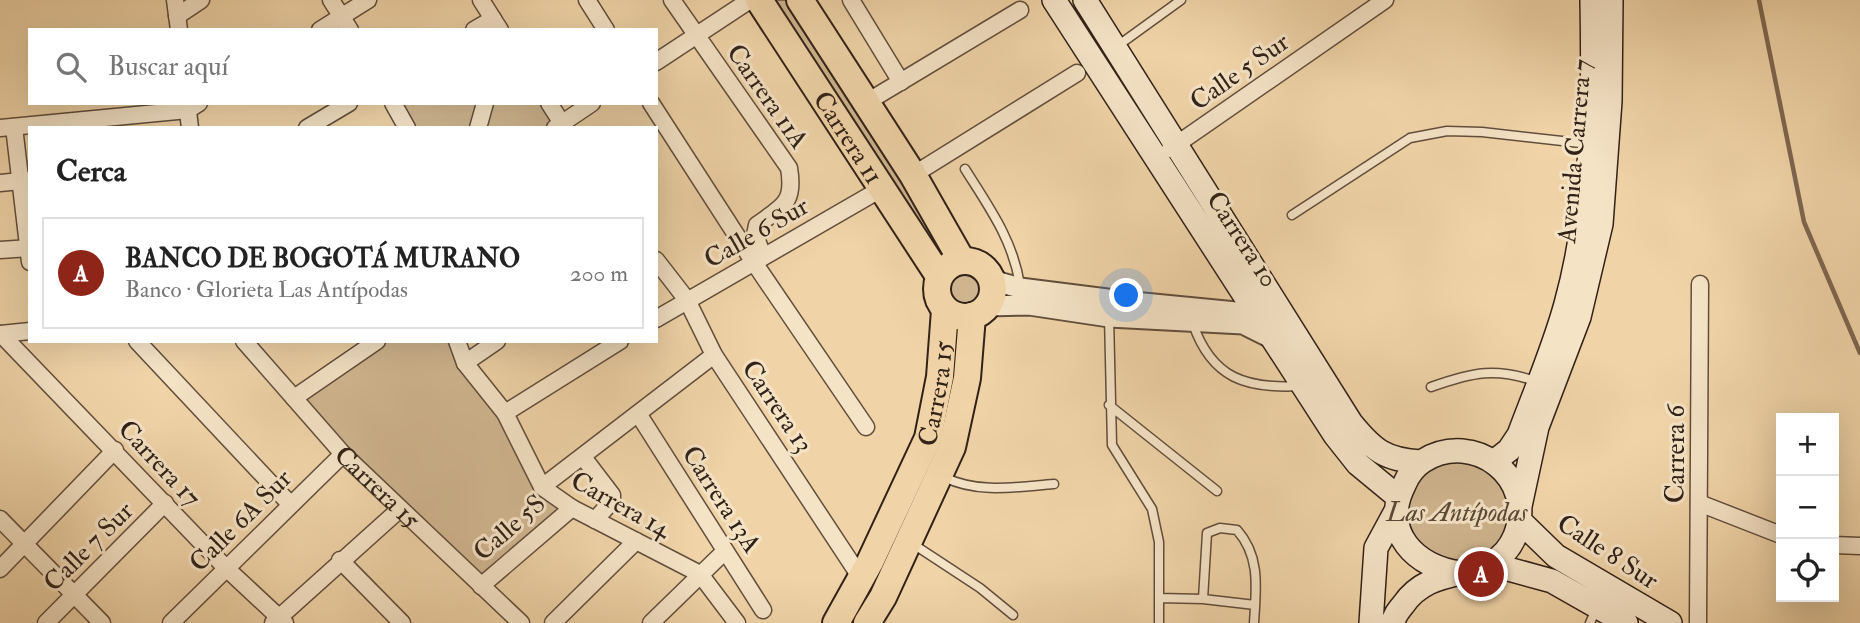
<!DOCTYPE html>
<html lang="es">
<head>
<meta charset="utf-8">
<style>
	:root { --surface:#fff; --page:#f6f6f6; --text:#222; --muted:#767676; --line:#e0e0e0; --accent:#8f2418 }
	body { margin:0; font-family:"IM FELL Double Pica",serif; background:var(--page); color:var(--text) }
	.controls { position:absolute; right:21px; bottom:21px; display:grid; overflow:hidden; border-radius:0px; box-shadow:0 7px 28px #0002 }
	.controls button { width:63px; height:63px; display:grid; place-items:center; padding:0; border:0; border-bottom:2px solid var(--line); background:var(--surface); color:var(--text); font:35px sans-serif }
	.you { position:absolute; left:1127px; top:296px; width:24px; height:24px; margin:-18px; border:5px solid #fff; border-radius:50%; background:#1a73e8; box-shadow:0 0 0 10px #1a73e833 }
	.badge { display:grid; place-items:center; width:46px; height:46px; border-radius:50%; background:var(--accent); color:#fff; font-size:23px; font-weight:700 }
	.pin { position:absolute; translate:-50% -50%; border:4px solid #fff; box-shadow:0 2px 7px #0006 }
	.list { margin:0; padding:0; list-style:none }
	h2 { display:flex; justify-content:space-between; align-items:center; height:91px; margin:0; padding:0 28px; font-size:30px }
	h2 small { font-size:23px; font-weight:400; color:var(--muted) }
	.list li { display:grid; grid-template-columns:46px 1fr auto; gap:21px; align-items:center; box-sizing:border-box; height:112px; margin:0 14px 14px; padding:0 14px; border:2px solid var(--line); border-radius:0px }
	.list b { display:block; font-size:26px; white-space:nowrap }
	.list p { margin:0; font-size:23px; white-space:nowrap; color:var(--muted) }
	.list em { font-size:23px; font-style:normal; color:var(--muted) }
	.icon { flex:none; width:38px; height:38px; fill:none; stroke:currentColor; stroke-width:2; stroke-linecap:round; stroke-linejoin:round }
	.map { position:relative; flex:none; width:1860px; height:623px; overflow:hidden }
	.search { position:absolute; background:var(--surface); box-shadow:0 7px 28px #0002; left:28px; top:28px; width:630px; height:77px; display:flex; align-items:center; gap:18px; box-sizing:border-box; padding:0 24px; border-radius:0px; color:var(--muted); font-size:26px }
	.panel { position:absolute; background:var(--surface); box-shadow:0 7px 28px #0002; left:28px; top:126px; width:630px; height:217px; border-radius:0px }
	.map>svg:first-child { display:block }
	.green { fill:#d0b690; stroke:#806c54; stroke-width:2 }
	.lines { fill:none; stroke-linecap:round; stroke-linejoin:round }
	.stream { stroke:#7d6851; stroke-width:4.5 }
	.service-casing { stroke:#614e3c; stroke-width:11 }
	.minor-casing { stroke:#614e3c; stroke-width:19 }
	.tertiary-casing { stroke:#614e3c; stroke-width:23 }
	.secondary-casing { stroke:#312218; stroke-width:26 }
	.primary-casing { stroke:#312218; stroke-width:30 }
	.service { stroke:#f5e3c6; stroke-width:8 }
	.minor { stroke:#f5e3c6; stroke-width:16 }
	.tertiary { stroke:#f5e3c6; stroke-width:19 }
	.secondary { stroke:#f5e3c6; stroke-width:23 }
	.primary { stroke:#f0d4a8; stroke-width:26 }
	.labels { text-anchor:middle; stroke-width:6; stroke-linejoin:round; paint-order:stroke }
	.street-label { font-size:26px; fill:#312218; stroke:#f5e3c6 }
	.park-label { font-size:26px; font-style:italic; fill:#594736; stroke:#f5e3c6 }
</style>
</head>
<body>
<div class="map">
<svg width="1860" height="623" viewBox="0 0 1860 623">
	<rect width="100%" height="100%" fill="#f0d4a8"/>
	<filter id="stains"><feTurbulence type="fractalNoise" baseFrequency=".00286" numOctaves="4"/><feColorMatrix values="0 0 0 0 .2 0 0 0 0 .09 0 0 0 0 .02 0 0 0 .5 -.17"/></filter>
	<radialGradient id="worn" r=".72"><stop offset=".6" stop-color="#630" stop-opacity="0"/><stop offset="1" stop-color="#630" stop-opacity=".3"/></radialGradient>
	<!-- green -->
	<path class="green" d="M774,0H788L949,253L942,263Z
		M399,103H543L556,122L547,128H413Z
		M948 291a16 16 0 1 1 32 0a16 16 0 1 1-32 0Z
		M377,341H457L542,487L572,508L481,586L294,398Z
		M1462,459C1513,479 1522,505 1494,552L1451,566L1412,543C1410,530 1403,513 1404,500C1406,472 1440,463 1462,459Z"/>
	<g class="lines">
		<!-- stream -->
		<path class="stream" d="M1759,0L1804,222L1860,353"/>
		<!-- service casing -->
		<g class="service-casing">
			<path id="service" d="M1116,47L1181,0
				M965,169C989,207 1013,240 1020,285
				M1292,215L1410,138L1447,131L1482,132L1589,144
				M1109,316L1112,445L1152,509L1159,542V623
				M1193,324C1212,379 1247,389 1300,386
				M1431,387C1473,372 1496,367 1538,382
				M1109,405L1217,491
				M944,477C978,494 1016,487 1054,484
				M913,544L980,588L1013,615
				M1159,598L1203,599L1207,533L1220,528L1237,530C1261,557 1256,589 1254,623
				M1203,599L1255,605
				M1590,623L1596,609"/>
		</g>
		<!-- minor casing -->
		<g class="minor-casing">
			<g id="minor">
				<path d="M175,0L179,30"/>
				<path d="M331,0L350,30"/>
				<path d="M481,0L500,30"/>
				<path d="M587,0L606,30"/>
				<path d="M672,0L789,168C795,203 783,206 757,225L755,235L763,256"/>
				<path d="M851,0L901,82"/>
				<path d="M177,16L201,0"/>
				<path d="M320,30L368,0"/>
				<path d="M474,30L493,19"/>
				<path d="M656,62L750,0"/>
				<path d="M867,102L1020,10"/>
				<path d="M187,103L190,128"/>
				<path d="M393,103L407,128"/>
				<path d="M549,103L565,128"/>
				<path d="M651,103L753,261L866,427"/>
				<path d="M14,127L30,262"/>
				<path d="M0,128L188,110L199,103"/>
				<path d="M307,128L349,103"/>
				<path d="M478,128L485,103"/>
				<path d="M555,128L592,103"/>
				<path d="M1170,149L1385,0"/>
				<path d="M913,175L1077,73"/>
				<path d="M0,183L30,180"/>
				<path d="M0,250L30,248"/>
				<path d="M656,260L687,300L714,355L861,578"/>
				<path d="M656,319L881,189"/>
				<path d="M0,334L30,331"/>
				<path d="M1,334L226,568L285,623"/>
				<path d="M137,341L290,504"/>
				<path id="s1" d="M244,341L343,454L521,623"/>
				<path d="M457,341L465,363L505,413L542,487L572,508L700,574L737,623"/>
				<path d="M465,363L497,341"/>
				<path d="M294,398L377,341"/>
				<path d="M505,413L620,341"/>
				<path d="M639,415L763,610"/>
				<path d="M583,457L612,495V501L595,520"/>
				<path d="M542,487L714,355"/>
				<path d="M1699,503L1781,535"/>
				<path d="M0,519L102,623"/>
				<path d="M1834,545L1860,546"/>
				<path d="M340,560L402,623"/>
				<path d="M0,569L115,450"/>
				<path d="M481,586L572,508"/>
				<path d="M46,623L165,503"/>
				<path d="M171,623L343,454"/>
				<path d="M273,623L400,509"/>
				<path d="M553,623L636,541"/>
				<path d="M651,623L725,551"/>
				<path d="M1698,623L1700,284"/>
			</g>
		</g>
		<!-- tertiary casing -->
		<g class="tertiary-casing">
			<path id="tertiary" d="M991,280L1020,288L1123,301L1267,315
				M987,306L1029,305L1109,317L1243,324L1275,340"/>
		</g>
		<!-- secondary casing -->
		<g class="secondary-casing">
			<path id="secondary" d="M1054,0L1335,435L1358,464L1398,497
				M1085,0L1351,423C1373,450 1385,460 1421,462
				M1495,461L1509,450L1519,435C1535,392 1554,348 1566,304C1593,206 1594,101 1592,0
				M1520,506L1537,427L1579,317L1601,224L1610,101L1611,0
				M1520,521L1556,556L1670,623
				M1490,564L1552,581L1626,623
				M1371,623L1376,548L1396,511
				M1393,623C1394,616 1398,611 1403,605C1435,558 1493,588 1515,536C1538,478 1474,429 1423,461C1414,467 1408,475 1404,485C1380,532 1416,568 1461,573"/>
		</g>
		<!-- primary casing -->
		<g class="primary-casing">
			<g id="primary">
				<path id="s2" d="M759,0L939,276"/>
				<path d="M800,0L913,175L962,261"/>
				<circle cx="965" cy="289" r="28"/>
				<path id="s3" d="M836,623L870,562L928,438L940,377L945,310"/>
				<path d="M867,623L883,597L952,447L967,378L972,316"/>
			</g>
		</g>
		<!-- service -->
		<use href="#service" class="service"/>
		<!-- minor -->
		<use href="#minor" class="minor"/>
		<!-- tertiary -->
		<use href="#tertiary" class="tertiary"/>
		<!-- secondary -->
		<use href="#secondary" class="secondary"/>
		<!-- primary -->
		<use href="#primary" class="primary"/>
	</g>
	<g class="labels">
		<!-- street labels -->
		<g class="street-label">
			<text transform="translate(1239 71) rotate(-35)" y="9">Calle 5 Sur</text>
			<text transform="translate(768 96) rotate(55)" y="9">Carrera 11A</text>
			<text dy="9" stroke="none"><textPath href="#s2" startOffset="164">Carrera 11</textPath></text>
			<text transform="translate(1574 151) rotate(-85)" y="9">Avenida Carrera 7</text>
			<text transform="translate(756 232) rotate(-30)" y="9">Calle 6 Sur</text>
			<text transform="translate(1243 239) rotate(57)" y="9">Carrera 10</text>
			<text dy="9" stroke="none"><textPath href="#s3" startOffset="252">Carrera 15</textPath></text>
			<text transform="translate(778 406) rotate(56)" y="9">Carrera 13</text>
			<text transform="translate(1675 454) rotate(-90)" y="9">Carrera 6</text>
			<text transform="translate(160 463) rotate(47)" y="9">Carrera 17</text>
			<text dy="9" stroke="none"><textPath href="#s1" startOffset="198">Carrera 15</textPath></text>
			<text transform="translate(722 499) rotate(57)" y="9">Carrera 13A</text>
			<text transform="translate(621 504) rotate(29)" y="9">Carrera 14</text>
			<text transform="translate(240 520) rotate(-45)" y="9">Calle 6A Sur</text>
			<text transform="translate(509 527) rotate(-41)" y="9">Calle 5S</text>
			<text transform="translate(88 546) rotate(-45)" y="9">Calle 7 Sur</text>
			<text transform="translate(1608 551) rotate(33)" y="9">Calle 8 Sur</text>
		</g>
		<!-- park labels -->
		<g class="park-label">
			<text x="1457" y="521">Las Antípodas</text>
		</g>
	</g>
	<rect width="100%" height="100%" filter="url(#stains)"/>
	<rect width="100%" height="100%" fill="url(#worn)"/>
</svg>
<div class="controls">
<button>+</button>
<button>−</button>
<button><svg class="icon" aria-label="locate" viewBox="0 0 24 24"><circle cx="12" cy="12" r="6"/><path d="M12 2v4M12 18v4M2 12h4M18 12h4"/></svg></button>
</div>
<div class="you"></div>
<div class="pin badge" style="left:1481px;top:574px">A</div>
<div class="search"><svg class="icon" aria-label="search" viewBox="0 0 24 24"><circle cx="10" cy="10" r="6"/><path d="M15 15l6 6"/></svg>Buscar aquí</div>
<section class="panel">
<h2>Cerca<small></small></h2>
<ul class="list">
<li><span class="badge">A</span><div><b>BANCO DE BOGOTÁ MURANO</b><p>Banco · Glorieta Las Antípodas</p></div><em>200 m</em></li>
</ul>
</section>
</div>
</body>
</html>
